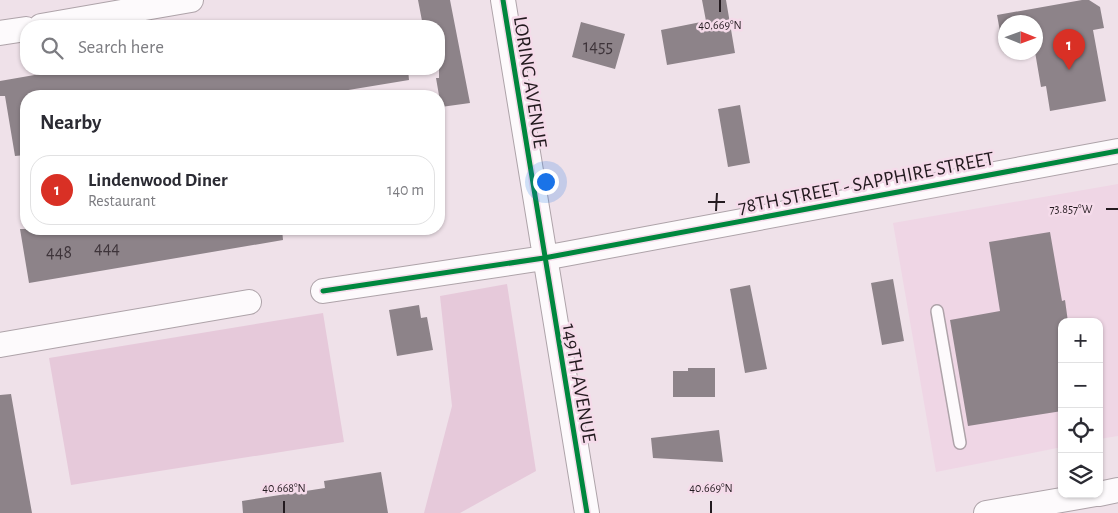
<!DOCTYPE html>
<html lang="en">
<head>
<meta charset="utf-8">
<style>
	:root { --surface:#fff; --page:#f7f7f7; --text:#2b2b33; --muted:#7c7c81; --line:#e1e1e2; --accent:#d93025 }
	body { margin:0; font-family:"Alegreya Sans",sans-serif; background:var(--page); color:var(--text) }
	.controls { position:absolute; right:15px; bottom:15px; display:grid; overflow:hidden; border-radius:10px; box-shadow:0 1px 4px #0004 }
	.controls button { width:45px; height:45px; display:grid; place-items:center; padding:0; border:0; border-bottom:1px solid var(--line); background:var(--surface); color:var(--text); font:25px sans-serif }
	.compass { position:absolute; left:998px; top:15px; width:45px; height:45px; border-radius:50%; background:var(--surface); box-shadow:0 1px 4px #0004; rotate:91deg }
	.you { position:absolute; left:545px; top:181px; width:18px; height:18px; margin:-12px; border:4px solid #fff; border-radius:50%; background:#1a73e8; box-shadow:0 0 0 8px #1a73e833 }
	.badge { display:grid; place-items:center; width:32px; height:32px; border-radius:50%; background:var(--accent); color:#fff; font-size:16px; font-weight:700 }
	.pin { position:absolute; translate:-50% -41px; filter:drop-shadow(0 1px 2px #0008) }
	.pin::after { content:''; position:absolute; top:26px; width:18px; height:15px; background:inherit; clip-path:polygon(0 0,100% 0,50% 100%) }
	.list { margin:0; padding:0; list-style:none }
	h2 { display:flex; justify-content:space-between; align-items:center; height:65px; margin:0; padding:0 20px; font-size:21px }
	h2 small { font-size:16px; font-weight:400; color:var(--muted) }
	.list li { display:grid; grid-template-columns:32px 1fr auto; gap:15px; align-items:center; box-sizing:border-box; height:70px; margin:0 10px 10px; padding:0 10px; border:1px solid var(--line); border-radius:20px }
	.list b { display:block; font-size:19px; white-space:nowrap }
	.list p { margin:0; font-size:16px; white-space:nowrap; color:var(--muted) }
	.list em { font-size:16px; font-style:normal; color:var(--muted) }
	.icon { flex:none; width:28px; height:28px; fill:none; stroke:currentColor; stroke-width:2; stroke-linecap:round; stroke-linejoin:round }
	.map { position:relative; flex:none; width:1118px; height:513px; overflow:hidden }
	.search { position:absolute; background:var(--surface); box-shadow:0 1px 4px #0004; left:20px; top:20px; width:425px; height:55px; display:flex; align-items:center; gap:12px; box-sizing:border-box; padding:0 18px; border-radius:20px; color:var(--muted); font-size:19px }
	.panel { position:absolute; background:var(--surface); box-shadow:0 1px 4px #0004; left:20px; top:90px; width:425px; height:145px; border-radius:20px }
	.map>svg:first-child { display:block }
	.built { fill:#efd6e5 }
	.green { fill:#e6c9da }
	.building { fill:#8d8389 }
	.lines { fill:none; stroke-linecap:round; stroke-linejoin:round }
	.lane-casing { stroke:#aea3a9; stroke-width:14 }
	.street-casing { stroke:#aea3a9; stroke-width:26 }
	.lane { stroke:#fdfafc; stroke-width:11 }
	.street { stroke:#fdfafc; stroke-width:24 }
	.cycleway-casing { stroke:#f5dbea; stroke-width:8 }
	.cycleway { stroke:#00873e; stroke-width:5 }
	.ticks { fill:none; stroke:#231a1f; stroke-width:2 }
	.labels { text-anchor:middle; stroke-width:5; stroke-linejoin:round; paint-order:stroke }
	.number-label { font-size:18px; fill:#3e343a }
	.street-label { font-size:20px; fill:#231a1f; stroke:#f5dbea }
	.ticks-label { font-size:12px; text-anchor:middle; fill:#231a1f; stroke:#f5dbea; stroke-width:5; stroke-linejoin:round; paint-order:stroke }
</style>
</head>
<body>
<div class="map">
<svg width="1118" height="513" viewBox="0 0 1118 513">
	<rect width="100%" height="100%" fill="#efe1e9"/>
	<!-- built -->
	<path class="built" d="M1118,184V436L1099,439V322H1062V447L936,472L893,223Z"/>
	<!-- green -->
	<path class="green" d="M507,284L536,471L460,513H424L452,406L440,296Z
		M323,313L344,442L71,485L49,358Z"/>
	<!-- building -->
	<path class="building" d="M418,0H450L470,103L441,107L436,78H439V26H423Z
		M702,0H726L735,53L667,65L661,30L706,21Z
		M1082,0H1089L1100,7L1104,28L1093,30L1106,101L1050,111L1046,86L1041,87L1035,52L1036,22H1006L1004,53L997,15Z
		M581,22L625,34L615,69L572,57Z
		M69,69H408L409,80L312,96H26V155L15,156L5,96H0V81Z
		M740,105L750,163L728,167L718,109Z
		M20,229H282L283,240L29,283Z
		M1050,232L1062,301L1065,300L1068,322H1062V411L968,426L950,320L1000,311L989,242Z
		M893,279L904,341L882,345L871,283Z
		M750,285L767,369L745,373L730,289Z
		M419,305L421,318L427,317L433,350L397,356L389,310Z
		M688,368H715V397H673V371H688Z
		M11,394L23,463L32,513H0V395Z
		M719,430L723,462L653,458L651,438Z
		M381,472L388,513H243L242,501L325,488L324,481Z"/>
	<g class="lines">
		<!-- lane casing -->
		<g class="lane-casing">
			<path id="lane" d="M937,311L960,443"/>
		</g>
		<!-- street casing -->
		<g class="street-casing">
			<path id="street" d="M503,0L587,513
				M41,26L191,0
				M0,33L26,29
				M323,291L544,258L1118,151
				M0,345L249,302
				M1099,494L1118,490
				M986,513L1096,494"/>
		</g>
		<!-- lane -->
		<use href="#lane" class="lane"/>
		<!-- street -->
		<use href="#street" class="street"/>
		<!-- cycleway casing -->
		<g class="cycleway-casing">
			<path id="cycleway" d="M503,0L587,513
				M323,291L544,258L1118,151"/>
		</g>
		<!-- cycleway -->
		<use href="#cycleway" class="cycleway"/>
	</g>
	<!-- ticks -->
	<path class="ticks" d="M720,12V0M708,202H725M1106,209H1118M716,211L717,193M284,513V501M711,513V501"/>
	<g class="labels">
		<!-- number labels -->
		<g class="number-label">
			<text x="598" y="52">1455</text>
			<text x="107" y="254">444</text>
			<text x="59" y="258">448</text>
		</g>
		<!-- street labels -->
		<g class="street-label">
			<text transform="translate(531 82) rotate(81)" y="7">LORING AVENUE</text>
			<text transform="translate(866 182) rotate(-11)" y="7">78TH STREET - SAPPHIRE STREET</text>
			<text transform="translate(580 383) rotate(80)" y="7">149TH AVENUE</text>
		</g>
	</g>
	<g class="ticks-label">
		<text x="720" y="29">40.669°N</text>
		<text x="1071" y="213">73.857°W</text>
		<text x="284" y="492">40.668°N</text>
		<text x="711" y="492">40.669°N</text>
	</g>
</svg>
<div class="controls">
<button>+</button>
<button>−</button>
<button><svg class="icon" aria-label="locate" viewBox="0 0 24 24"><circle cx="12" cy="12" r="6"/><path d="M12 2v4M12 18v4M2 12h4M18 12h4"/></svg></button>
<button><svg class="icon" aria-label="layers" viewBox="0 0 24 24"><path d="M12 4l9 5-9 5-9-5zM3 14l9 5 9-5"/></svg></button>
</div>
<svg class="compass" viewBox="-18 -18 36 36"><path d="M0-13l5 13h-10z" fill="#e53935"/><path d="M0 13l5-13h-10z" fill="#7c7c81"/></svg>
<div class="you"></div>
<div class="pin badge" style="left:1069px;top:70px">1</div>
<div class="search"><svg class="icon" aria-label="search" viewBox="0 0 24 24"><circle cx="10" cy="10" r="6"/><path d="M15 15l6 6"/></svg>Search here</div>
<section class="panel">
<h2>Nearby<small></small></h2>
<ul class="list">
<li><span class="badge">1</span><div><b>Lindenwood Diner</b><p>Restaurant</p></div><em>140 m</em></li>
</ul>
</section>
</div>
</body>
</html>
